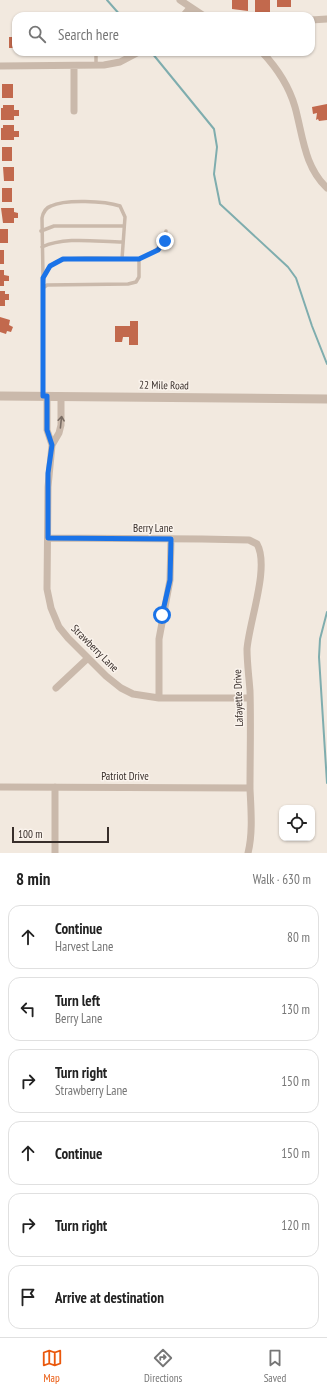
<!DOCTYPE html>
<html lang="en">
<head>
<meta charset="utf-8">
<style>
	:root { --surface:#fff; --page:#f2f2f2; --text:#222; --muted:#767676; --line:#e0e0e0; --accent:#ea580c }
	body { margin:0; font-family:"PT Sans Narrow",sans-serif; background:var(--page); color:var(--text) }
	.controls { position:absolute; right:12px; bottom:12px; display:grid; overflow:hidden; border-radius:8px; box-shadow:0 1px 3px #0004 }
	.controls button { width:36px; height:36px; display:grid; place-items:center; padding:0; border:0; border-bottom:1px solid var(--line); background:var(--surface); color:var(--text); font:20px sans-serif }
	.scale { position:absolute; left:12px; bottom:10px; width:97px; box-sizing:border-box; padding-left:4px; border:2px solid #382e2a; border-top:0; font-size:11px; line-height:14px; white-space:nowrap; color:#382e2a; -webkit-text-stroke:3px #faf3ec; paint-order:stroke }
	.stop { position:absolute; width:12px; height:12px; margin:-9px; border:3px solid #1a73e8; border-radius:50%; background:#fff }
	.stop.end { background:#1a73e8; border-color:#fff; box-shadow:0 1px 4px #0008 }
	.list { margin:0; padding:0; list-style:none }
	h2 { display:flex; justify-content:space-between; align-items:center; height:52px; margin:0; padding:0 16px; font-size:17px }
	h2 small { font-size:13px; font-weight:400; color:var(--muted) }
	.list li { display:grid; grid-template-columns:26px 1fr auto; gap:12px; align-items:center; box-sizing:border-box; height:64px; margin:0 8px 8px; padding:0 8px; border:1px solid var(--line); border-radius:12px }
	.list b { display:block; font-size:15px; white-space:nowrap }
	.list p { margin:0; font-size:13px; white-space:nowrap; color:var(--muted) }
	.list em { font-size:13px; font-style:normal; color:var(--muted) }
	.icon { flex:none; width:22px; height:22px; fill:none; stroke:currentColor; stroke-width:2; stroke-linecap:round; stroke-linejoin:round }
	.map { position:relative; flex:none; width:327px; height:853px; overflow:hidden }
	.search { position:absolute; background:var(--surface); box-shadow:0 1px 3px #0004; left:12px; right:12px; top:12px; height:44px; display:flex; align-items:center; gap:10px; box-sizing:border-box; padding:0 14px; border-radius:12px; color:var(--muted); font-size:15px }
	.sheet { height:484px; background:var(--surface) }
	nav { display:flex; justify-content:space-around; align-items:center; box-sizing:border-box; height:56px; border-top:1px solid var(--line); background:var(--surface); font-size:11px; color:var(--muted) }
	nav a { display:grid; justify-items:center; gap:2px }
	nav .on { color:var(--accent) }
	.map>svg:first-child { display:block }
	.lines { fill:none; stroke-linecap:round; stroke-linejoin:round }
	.stream { stroke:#7fadae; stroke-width:2 }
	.building { fill:#c2694d }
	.service { stroke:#cab9ab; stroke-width:3.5 }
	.minor { stroke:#cab9ab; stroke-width:7 }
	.tertiary { stroke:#cab9ab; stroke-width:9 }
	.oneway { stroke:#7a6d64 }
	.route { stroke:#1a73e8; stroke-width:5 }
	.labels { text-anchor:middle; stroke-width:3; stroke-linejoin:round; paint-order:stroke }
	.street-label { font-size:11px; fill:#382e2a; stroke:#faf3ec }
</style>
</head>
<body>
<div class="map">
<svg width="327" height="853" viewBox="0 0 327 853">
	<rect width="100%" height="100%" fill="#f2e9df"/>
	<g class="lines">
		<!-- stream -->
		<path class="stream" d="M107,0L121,16
			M152,53L214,129L217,147L214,174L220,204L288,267L296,278L312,326L327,364
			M327,612L320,639L319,657L327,783"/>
	</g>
	<!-- building -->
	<path class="building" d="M232,0H248V11L232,9Z
		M255,0H270V16H264V12H255Z
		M277,0H291V7H277Z
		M9,37H16V48H9Z
		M2,84H13V98H2Z
		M327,104V120L319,121L318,119L316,120L317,113L313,114L312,107Z
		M3,105H14V110H19V116H14V120H1V108H3Z
		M3,125H14V131H19V137H14V140H1V128H3Z
		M2,147H12V161H2Z
		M3,167H14V181H4Z
		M2,188H12V202H2Z
		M1,208H14V212L18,213V218H14V223H3Z
		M0,229H8V243H0Z
		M0,250H4V264H0Z
		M0,270H4V275L9,276V281H4V286H0Z
		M0,291H5V294H9V300H5V306H0Z
		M0,317L10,320L9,325L13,327L11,332L7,331L6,334L0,332Z
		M130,321H138V345H129V337H123L122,342H115V326H130Z"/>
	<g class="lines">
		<!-- service -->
		<path class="service" d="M70,14L74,16
			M96,52V65
			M41,231L54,226H124
			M42,247C66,236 98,242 123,242
			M43,277L42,218C43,213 45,208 51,206C65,199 105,201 120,206L125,217L122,259
			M43,288C43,277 46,267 56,262C68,255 123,259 139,259
			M43,395V288L47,285L128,284L136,282L139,277V259C155,251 164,249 166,231"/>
		<!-- minor -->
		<path class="minor" d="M180,0L204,16
			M183,16L190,8
			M311,20L327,19
			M262,52C277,68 289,86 295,107C303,136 304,166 327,188
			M0,66L104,65L120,62L139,52
			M74,111V66
			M47,396V430L52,445
			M61,396V425L59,433L52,445L48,487L47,589L51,608L59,627L68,638L106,676L121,688L133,694L159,698H250
			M48,538L202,539L249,540L257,544C270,567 249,622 247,649C247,663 249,677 250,691C251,724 250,757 250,789C251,810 253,833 248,853
			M56,688L88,658
			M159,698V639L170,580L171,539
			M0,787L250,788
			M55,853V787"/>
		<!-- tertiary -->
		<path class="tertiary" d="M0,396L327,399"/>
	</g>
	<!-- one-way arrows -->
	<defs><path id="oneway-shaft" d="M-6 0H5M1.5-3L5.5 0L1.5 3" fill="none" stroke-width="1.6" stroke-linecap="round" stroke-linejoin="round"/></defs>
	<use class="oneway" href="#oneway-shaft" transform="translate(61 422) rotate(-84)"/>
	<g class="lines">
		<!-- route -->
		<path class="route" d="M162,615L170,580L171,539L48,538V473L52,445L47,430V396H43V278L50,266L63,259H139L158,250L165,241"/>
	</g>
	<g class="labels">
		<!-- street labels -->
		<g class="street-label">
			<text transform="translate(164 385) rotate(1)" y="4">22 Mile Road</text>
			<text x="153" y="532">Berry Lane</text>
			<text transform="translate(95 648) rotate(45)" y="4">Strawberry Lane</text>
			<text transform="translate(238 698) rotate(-92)" y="4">Lafayette Drive</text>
			<text x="125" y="780">Patriot Drive</text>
		</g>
	</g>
</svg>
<div class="controls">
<button><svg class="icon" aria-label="locate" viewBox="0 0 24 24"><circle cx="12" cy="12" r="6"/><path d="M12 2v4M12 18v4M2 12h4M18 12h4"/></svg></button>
</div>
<div class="scale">100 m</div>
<div class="stop" style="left:162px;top:615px"></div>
<div class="stop end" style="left:165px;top:241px"></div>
<div class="search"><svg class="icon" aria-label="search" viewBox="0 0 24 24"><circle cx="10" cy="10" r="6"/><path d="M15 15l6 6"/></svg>Search here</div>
</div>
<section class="sheet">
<h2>8 min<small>Walk · 630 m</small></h2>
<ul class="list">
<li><svg class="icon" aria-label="ahead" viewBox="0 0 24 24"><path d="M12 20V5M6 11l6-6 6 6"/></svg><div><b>Continue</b><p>Harvest Lane</p></div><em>80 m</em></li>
<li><svg class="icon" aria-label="left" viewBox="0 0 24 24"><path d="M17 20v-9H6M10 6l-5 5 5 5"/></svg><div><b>Turn left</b><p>Berry Lane</p></div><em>130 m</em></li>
<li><svg class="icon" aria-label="right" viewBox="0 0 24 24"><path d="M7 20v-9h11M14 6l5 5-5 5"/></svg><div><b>Turn right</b><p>Strawberry Lane</p></div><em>150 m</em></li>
<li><svg class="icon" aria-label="ahead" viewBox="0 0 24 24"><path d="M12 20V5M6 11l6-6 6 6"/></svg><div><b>Continue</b></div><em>150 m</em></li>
<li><svg class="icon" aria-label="right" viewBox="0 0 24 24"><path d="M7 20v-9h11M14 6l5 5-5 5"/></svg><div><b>Turn right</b></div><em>120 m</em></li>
<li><svg class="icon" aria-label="arrive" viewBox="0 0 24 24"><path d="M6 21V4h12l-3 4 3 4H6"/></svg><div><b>Arrive at destination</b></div></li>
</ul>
</section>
<nav>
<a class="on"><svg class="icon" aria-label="map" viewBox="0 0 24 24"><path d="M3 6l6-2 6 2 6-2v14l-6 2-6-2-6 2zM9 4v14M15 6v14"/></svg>Map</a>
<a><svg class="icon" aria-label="directions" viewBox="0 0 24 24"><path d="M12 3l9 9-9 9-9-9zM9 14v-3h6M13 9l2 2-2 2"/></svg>Directions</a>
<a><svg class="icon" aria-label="saved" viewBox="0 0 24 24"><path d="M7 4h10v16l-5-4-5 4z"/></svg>Saved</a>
</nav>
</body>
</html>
